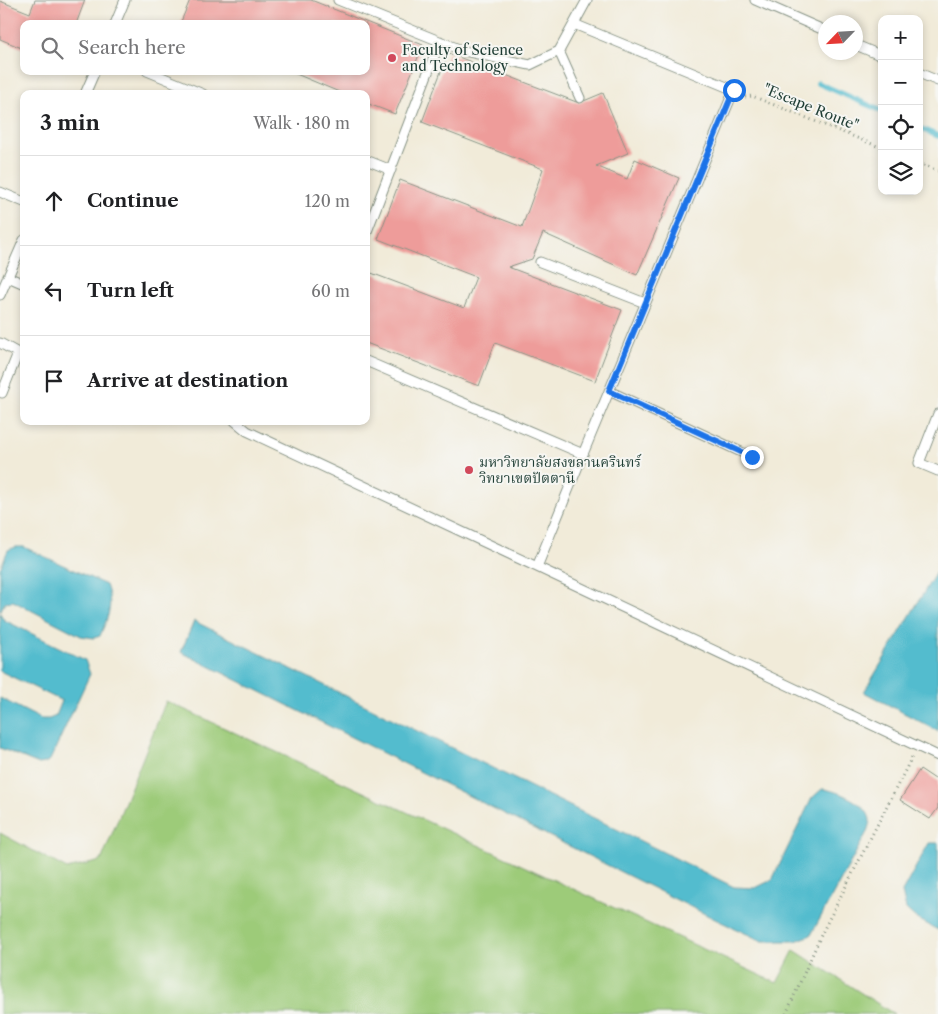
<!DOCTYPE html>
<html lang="en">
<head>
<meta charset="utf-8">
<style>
	:root { --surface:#fff; --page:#f2f2f2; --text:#202124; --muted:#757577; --line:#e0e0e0 }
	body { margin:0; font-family:"Libre Caslon Text","Noto Serif Thai",serif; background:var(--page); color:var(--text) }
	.controls { position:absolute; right:15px; top:15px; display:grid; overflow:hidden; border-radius:10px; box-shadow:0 2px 8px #0003 }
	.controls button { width:45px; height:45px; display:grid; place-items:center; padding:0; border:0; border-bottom:1px solid var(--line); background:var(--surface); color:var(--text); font:25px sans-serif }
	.compass { position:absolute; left:818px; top:15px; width:45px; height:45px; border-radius:50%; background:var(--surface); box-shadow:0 2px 8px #0003; rotate:245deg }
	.stop { position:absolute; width:15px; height:15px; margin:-11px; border:4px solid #1a73e8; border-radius:50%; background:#fff }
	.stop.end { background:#1a73e8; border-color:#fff; box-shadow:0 1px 5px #0008 }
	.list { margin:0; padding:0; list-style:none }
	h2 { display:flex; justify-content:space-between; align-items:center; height:65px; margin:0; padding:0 20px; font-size:21px }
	h2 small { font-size:16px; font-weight:400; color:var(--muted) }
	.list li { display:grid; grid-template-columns:32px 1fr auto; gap:15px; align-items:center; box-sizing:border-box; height:90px; padding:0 20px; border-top:1px solid var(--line) }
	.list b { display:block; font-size:19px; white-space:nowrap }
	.list em { font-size:16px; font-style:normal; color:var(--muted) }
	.icon { flex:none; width:28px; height:28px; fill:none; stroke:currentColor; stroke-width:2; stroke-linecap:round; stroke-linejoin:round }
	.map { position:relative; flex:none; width:938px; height:1014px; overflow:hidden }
	.search { position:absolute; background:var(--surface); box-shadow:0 2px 8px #0003; left:20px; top:20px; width:350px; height:55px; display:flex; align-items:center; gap:12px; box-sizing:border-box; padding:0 18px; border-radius:10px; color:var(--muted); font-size:19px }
	.panel { position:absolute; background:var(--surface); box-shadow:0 2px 8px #0003; left:20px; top:90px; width:350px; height:335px; border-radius:10px }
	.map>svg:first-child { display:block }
	.green { fill:#9dcb79; stroke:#5e8456 }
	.water { fill:#52bcce; stroke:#387c81 }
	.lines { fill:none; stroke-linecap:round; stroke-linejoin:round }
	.stream { stroke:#52bcce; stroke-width:5.5 }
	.building { fill:#ee9c9a }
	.service-casing { stroke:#889486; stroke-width:11 }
	.path { stroke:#889486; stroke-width:3; stroke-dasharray:1 4; stroke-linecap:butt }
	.service { stroke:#fff; stroke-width:9 }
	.route { stroke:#1a73e8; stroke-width:6 }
	.poi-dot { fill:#d1495b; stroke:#f6f6f2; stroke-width:2 }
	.labels { text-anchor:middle; stroke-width:4; stroke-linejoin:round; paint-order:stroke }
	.poi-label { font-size:14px; fill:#1f3d34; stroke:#f6f6f2; text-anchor:start }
	.street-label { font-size:14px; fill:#1f3d34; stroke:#f6f6f2 }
</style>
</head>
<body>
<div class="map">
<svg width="938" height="1014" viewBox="0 0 938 1014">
	<rect width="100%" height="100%" fill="#f6f6f2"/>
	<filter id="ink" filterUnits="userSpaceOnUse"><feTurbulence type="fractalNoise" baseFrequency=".02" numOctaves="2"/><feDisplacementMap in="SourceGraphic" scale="10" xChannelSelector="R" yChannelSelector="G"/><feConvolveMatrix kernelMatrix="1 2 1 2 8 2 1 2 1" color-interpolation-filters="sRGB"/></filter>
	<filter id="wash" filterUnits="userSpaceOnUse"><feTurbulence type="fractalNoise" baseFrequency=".0096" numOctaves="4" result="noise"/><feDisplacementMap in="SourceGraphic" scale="20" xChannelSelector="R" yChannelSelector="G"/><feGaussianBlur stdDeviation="1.12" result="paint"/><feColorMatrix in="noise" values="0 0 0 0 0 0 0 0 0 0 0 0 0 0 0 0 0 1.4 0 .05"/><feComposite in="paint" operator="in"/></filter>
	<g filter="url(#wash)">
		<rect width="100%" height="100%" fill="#f1ebd9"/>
		<!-- green -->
		<path class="green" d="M166,701L777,983L794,950L894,1014H0V833L67,869L101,861Z"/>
		<!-- water -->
		<path class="water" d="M16,547H24L106,585C114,607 108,616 100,636L94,638L81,636L13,601L5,602L0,612V569L8,550Z
			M938,569V731L864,692Z
			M0,613L4,620L85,660L90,674L50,760L45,763L39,764L0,748V698L41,719H49L56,716L62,701L0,671Z
			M194,621L734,887L755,888L772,880L812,798L822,789C836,790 868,803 870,820C870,823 868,828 867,832L811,935L796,941H762L717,920L181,652Z
			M929,843H938V930L916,918L906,909L902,892Z"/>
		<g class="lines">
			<!-- stream -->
			<path class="stream" d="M818,83L882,111
				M919,128L938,136"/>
		</g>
		<g id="blocks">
			<!-- building -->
			<path class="building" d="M35,0H85L76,24H24V49L0,39V1L30,13Z
				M190,0H311L423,45L395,114L366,103V94H344L289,71H366V24H180Z
				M448,53L579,103L603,93L628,153L596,166L627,179L635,159L679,178L637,275L543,233L532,259L508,267L622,310L595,381L495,343L479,386L366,343V271L464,308L476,277L378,239L400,180L522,227L543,169L422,122Z
				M920,769L938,781V808L930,819L900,800Z"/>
		</g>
	</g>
	<g filter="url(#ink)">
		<use href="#blocks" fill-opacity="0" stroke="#889486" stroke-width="1"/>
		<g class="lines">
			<!-- service casing -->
			<g class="service-casing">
				<path id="service" d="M338,0L464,51L530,65L559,51L587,0
					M755,0L826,31
					M115,24L125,0
					M856,45L882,56
					M559,51L580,98
					M147,71L203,94
					M919,73L938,81
					M85,94L95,71
					M366,160L391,170
					M0,192L24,202
					M366,234L440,41
					M540,262L645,303
					M8,277L24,284
					M0,295L24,240
					M0,343L18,353L2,393
					M366,361L583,454L734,90L574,24
					M609,391L752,457
					M938,414L919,463L938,471
					M235,421L247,431L537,567L583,454
					M537,567L938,756"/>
			</g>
			<!-- path -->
			<path class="path" d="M745,97L752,96L882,148
				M919,163L938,171
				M786,1014L822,933L912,757"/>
			<!-- service -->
			<use href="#service" class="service"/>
		</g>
	</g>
	<g class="lines" filter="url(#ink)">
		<!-- route -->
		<path class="route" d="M734,90L609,391L752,457"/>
	</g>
	<!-- markers -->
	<g class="poi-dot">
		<circle cx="392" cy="58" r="5"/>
		<circle cx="469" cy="470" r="5"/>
	</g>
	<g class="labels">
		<!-- poi labels -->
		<g class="poi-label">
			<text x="402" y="55">Faculty of Science<tspan x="402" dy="16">and Technology</tspan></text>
			<text x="479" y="467">มหาวิทยาลัยสงขลานครินทร์<tspan x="479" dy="16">วิทยาเขตปัตตานี</tspan></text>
		</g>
		<!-- street labels -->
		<g class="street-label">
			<text transform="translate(811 107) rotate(22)" y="5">"Escape Route"</text>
		</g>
	</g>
</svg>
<div class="controls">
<button>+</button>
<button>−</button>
<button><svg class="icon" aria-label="locate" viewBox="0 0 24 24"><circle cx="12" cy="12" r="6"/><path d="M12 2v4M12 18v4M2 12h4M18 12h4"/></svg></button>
<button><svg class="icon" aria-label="layers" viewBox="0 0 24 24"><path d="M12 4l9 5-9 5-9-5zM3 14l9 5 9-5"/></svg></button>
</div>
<svg class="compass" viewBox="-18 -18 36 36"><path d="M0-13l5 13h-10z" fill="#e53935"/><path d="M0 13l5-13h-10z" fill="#757577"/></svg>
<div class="stop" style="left:734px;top:90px"></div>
<div class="stop end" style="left:752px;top:457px"></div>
<div class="search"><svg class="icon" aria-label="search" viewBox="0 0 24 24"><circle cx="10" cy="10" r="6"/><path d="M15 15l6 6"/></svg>Search here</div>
<section class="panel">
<h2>3 min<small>Walk · 180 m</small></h2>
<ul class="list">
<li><svg class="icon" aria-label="ahead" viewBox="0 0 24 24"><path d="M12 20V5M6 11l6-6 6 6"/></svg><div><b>Continue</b></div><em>120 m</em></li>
<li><svg class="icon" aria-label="left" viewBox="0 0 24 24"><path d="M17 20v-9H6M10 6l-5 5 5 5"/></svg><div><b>Turn left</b></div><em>60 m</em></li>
<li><svg class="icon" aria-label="arrive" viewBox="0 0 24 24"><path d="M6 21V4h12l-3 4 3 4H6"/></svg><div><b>Arrive at destination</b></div></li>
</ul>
</section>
</div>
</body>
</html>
